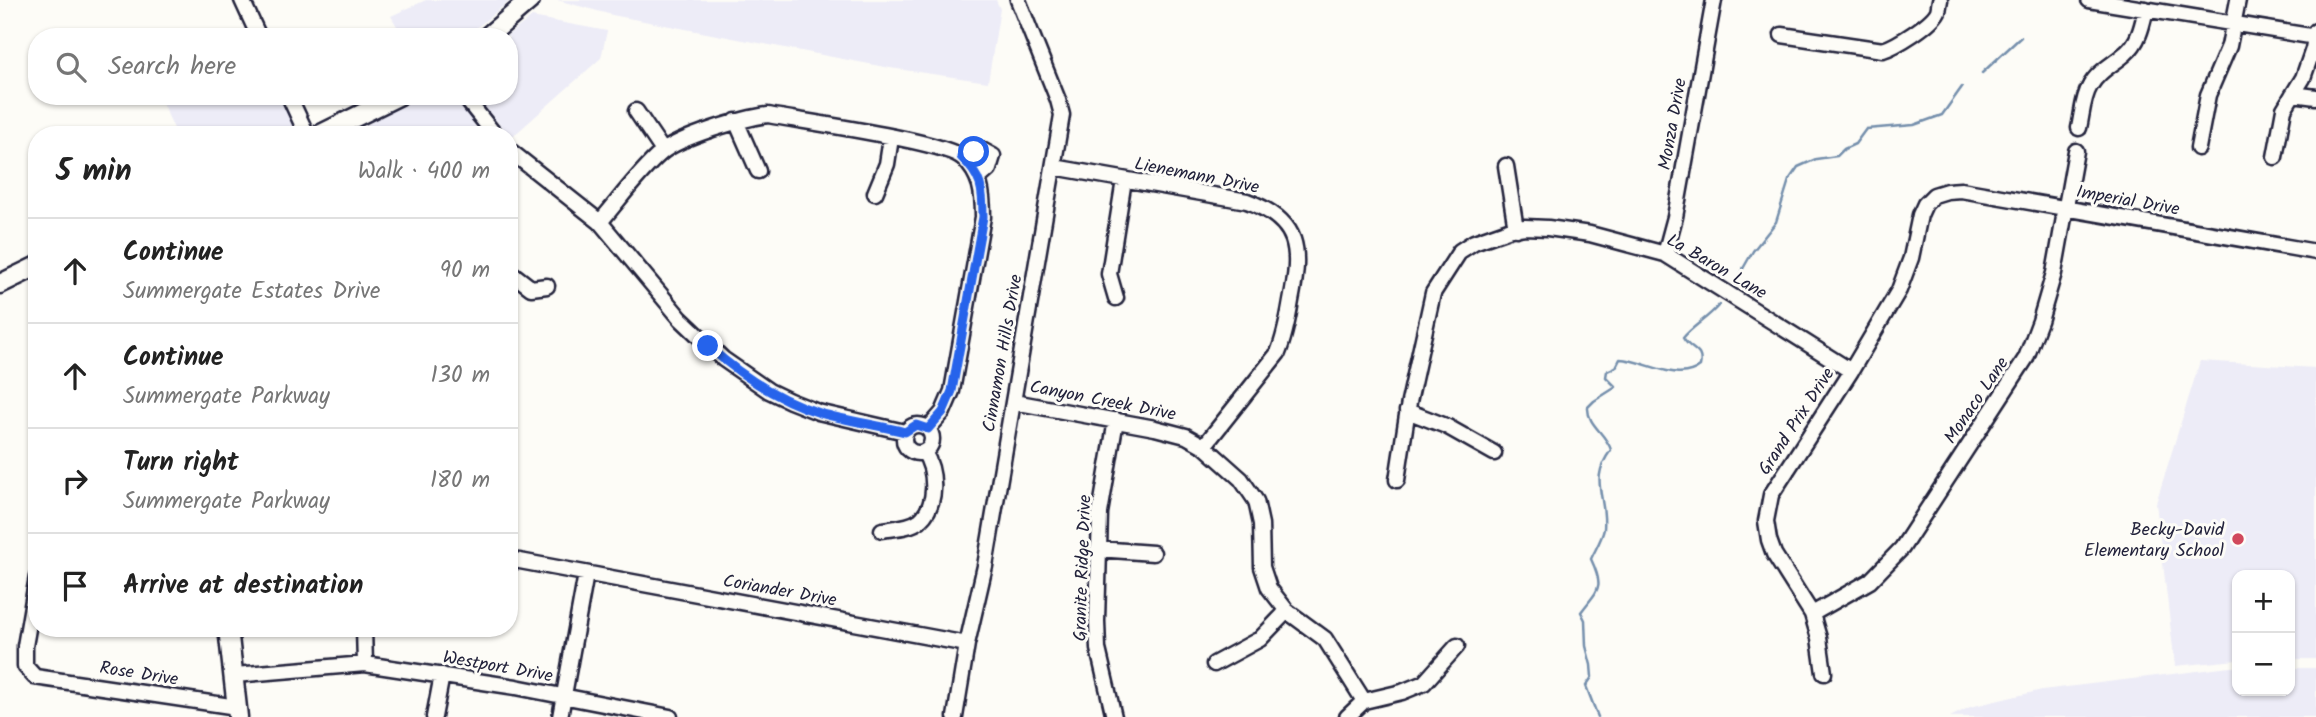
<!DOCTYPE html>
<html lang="en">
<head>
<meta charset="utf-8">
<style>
	:root { --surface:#fff; --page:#f2f2f2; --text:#222; --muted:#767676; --line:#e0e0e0 }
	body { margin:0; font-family:Kalam,sans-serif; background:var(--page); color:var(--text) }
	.controls { position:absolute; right:21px; bottom:21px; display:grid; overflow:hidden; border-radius:14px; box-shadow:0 2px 5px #0004 }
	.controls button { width:63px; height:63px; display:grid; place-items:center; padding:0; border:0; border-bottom:2px solid var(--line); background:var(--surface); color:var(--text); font:35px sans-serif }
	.stop { position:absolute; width:21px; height:21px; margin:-16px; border:5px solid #2563eb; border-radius:50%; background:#fff }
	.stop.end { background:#2563eb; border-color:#fff; box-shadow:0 2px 7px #0008 }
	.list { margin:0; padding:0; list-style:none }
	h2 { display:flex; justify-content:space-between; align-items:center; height:91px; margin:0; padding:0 28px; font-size:30px }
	h2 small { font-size:23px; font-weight:400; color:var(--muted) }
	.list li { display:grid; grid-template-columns:46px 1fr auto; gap:21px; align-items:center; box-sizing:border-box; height:105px; padding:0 28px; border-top:2px solid var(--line) }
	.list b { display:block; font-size:26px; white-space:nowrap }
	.list p { margin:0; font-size:23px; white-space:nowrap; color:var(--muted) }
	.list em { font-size:23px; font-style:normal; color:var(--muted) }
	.icon { flex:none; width:38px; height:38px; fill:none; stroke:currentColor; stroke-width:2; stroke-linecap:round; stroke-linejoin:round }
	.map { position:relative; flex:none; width:2316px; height:717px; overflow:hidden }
	.search { position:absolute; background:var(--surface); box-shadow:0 2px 5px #0004; left:28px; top:28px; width:490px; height:77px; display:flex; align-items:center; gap:18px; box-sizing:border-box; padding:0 24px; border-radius:28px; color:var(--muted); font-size:26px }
	.panel { position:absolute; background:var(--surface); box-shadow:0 2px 5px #0004; left:28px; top:126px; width:490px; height:511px; border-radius:28px }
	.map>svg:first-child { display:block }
	.built { fill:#edecf7 }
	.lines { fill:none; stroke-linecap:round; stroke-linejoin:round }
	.stream { stroke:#758fac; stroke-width:2.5 }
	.minor-casing { stroke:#22223b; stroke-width:19 }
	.major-casing { stroke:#22223b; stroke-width:23 }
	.minor { stroke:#fdfcf7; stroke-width:14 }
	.major { stroke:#fdfcf7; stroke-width:18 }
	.route { stroke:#2563eb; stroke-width:9 }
	.poi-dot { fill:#d1495b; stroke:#fdfcf7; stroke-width:2.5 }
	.labels { text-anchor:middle; stroke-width:6; stroke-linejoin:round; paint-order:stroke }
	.street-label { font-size:18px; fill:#22223b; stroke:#fdfcf7 }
	.poi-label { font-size:18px; fill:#22223b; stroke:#fdfcf7; text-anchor:end }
</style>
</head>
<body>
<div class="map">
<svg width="2316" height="717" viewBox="0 0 2316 717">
	<rect width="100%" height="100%" fill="#fdfcf7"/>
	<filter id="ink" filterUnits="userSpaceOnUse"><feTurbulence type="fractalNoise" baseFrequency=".0143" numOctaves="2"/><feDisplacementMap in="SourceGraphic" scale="14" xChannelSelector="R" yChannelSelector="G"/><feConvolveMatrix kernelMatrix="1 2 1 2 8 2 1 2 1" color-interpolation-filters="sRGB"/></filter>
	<g filter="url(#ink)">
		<!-- built -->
		<path class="built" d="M426,0H511L465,37H403L391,16Z
			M557,0H996L1000,9L988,82L890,68L612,15Z
			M532,17L607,31L601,58L511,138L475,96H509V37H505Z
			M159,96H279L295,130L283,135H177Z
			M419,96H456L481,135H348Z
			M2200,361L2316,368V659H2290V575H2237V660L2175,666L2156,503Z
			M2230,667H2237V691H2290V668H2316V717H1950L1970,707L2042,690Z"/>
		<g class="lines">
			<!-- stream -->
			<path class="stream" d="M1982,73L2021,37
				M1736,281L1753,251L1776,222L1789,180L1798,167L1816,159L1837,156L1844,149L1855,144L1866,129L1914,125L1942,115L1962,87
				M1598,717L1586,686L1592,677L1591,665L1586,646L1585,620L1581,612C1598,589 1605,589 1591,559C1595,550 1602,539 1604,529C1607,495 1588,481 1611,450C1606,433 1587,425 1588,407L1594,401L1616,387L1606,377L1607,371L1616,367L1620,359C1645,360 1678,384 1700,366C1704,349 1690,351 1683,338C1694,325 1707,319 1719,305"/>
			<!-- minor casing -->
			<g class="minor-casing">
				<path id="minor" d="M242,0L259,37
					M2089,0L2316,37
					M1782,35L1883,50C1896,46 1932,24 1938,11C1939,8 1939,4 1940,0
					M2293,94L2316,97
					M289,96L307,135
					M464,96L495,135
					M636,111L663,151
					M736,121L758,171
					M2079,128C2082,115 2083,97 2090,86C2098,71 2114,64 2126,53C2139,42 2142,26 2146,9
					M2198,148L2208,95L2229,46L2238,0
					M509,150L600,222L681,319L723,359L769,391L790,401L818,412L905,432
					M962,157L982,150L993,156L989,169L979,178
					M2275,157L2284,109L2303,78L2313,49L2316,31
					M1506,166L1516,229
					M1054,167L1247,201C1301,221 1301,250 1291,301C1288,319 1285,336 1278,353L1204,446
					M875,193L887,164L891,138
					M600,222C620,199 638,173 661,153C679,137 744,118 768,115C801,121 945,141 963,158C981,175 983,193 983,217L952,391L943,412L928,429
					M1665,254L1675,217L1714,0
					M509,271L531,288L547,286
					M1116,298L1109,274L1124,180
					M1014,402L1155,428L1186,436L1204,446L1241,479L1256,501L1261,524L1262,567L1269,588L1287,611L1325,639L1364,701
					M1407,411L1446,426L1494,453
					M904 439a14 14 0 1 1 28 0a14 14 0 1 1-28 0Z
					M1397,480L1409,402L1433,293L1460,251L1474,242L1511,229L1525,227L1548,228L1590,234L1665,254L1851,371
					M882,530C894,528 910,528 920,520C938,504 936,471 924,452
					M1098,549L1153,553
					M509,559L967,644
					M37,577L25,646V666L35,677L237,707
					M1812,614L1870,581L1902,548L2026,358L2040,321L2054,273L2076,151
					M364,628L365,664
					M1214,664L1260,639L1287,611
					M1824,673L1819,638L1812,614L1774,554L1769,540L1766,521L1771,495L1851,371L1899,290L1911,258L1920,215L1925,204L1934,195L1947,191L1961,190L2316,252
					M235,675L365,664L516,687L670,717
					M434,717L442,675
					M560,717L586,574
					M955,717L967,644L985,566L1062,115L1058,100L1018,0
					M1114,717L1098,649L1097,621L1100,513L1116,420
					M1347,717L1364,701L1402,692L1424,683L1457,646"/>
			</g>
			<!-- major casing -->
			<g class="major-casing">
				<path id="major" d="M487,37L530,0
					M319,135L398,96
					M0,284L37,266
					M228,628L238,717"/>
			</g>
			<!-- minor -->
			<use href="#minor" class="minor"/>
			<!-- major -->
			<use href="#major" class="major"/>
		</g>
	</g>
	<g class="lines" filter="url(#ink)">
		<!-- route -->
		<path class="route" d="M708,346C740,375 778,400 820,413C848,421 877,425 905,432L916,425L928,429L943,412L952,391L983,217C983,189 982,177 961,157L974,152"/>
	</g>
	<!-- markers -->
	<circle class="poi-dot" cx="2238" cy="539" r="7"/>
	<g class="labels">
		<!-- street labels -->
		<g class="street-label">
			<text transform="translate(1672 124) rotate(-80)" y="6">Monza Drive</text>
			<text transform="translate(1197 175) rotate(11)" y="6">Lienemann Drive</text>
			<text transform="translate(2128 200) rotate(10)" y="6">Imperial Drive</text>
			<text transform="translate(1717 266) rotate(30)" y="6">La Baron Lane</text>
			<text transform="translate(1002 353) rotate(-80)" y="6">Cinnamon Hills Drive</text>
			<text transform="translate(1103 400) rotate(11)" y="6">Canyon Creek Drive</text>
			<text transform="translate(1976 400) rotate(-56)" y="6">Monaco Lane</text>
			<text transform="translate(1796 421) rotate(-57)" y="6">Grand Prix Drive</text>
			<text transform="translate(1082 568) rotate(-88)" y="6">Granite Ridge Drive</text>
			<text transform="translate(780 590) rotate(10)" y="6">Coriander Drive</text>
			<text transform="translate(498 666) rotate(10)" y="6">Westport Drive</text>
			<text transform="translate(139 673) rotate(9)" y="6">Rose Drive</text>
		</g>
		<!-- poi labels -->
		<g class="poi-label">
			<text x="2224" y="535">Becky-David<tspan x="2224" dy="21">Elementary School</tspan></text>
		</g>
	</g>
</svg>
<div class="controls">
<button>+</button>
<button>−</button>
</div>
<div class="stop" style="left:974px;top:152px"></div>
<div class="stop end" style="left:708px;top:346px"></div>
<div class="search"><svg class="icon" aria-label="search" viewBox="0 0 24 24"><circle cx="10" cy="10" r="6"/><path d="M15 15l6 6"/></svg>Search here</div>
<section class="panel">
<h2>5 min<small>Walk · 400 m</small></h2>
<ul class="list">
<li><svg class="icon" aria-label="ahead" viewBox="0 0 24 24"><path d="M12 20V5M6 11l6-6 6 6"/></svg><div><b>Continue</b><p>Summergate Estates Drive</p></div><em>90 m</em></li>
<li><svg class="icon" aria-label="ahead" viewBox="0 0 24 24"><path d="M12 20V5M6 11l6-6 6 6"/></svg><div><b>Continue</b><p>Summergate Parkway</p></div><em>130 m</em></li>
<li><svg class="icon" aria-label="right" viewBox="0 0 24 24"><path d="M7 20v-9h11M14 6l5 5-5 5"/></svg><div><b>Turn right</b><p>Summergate Parkway</p></div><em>180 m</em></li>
<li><svg class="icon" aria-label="arrive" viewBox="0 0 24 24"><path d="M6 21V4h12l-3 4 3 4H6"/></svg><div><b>Arrive at destination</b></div></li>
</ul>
</section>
</div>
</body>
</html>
